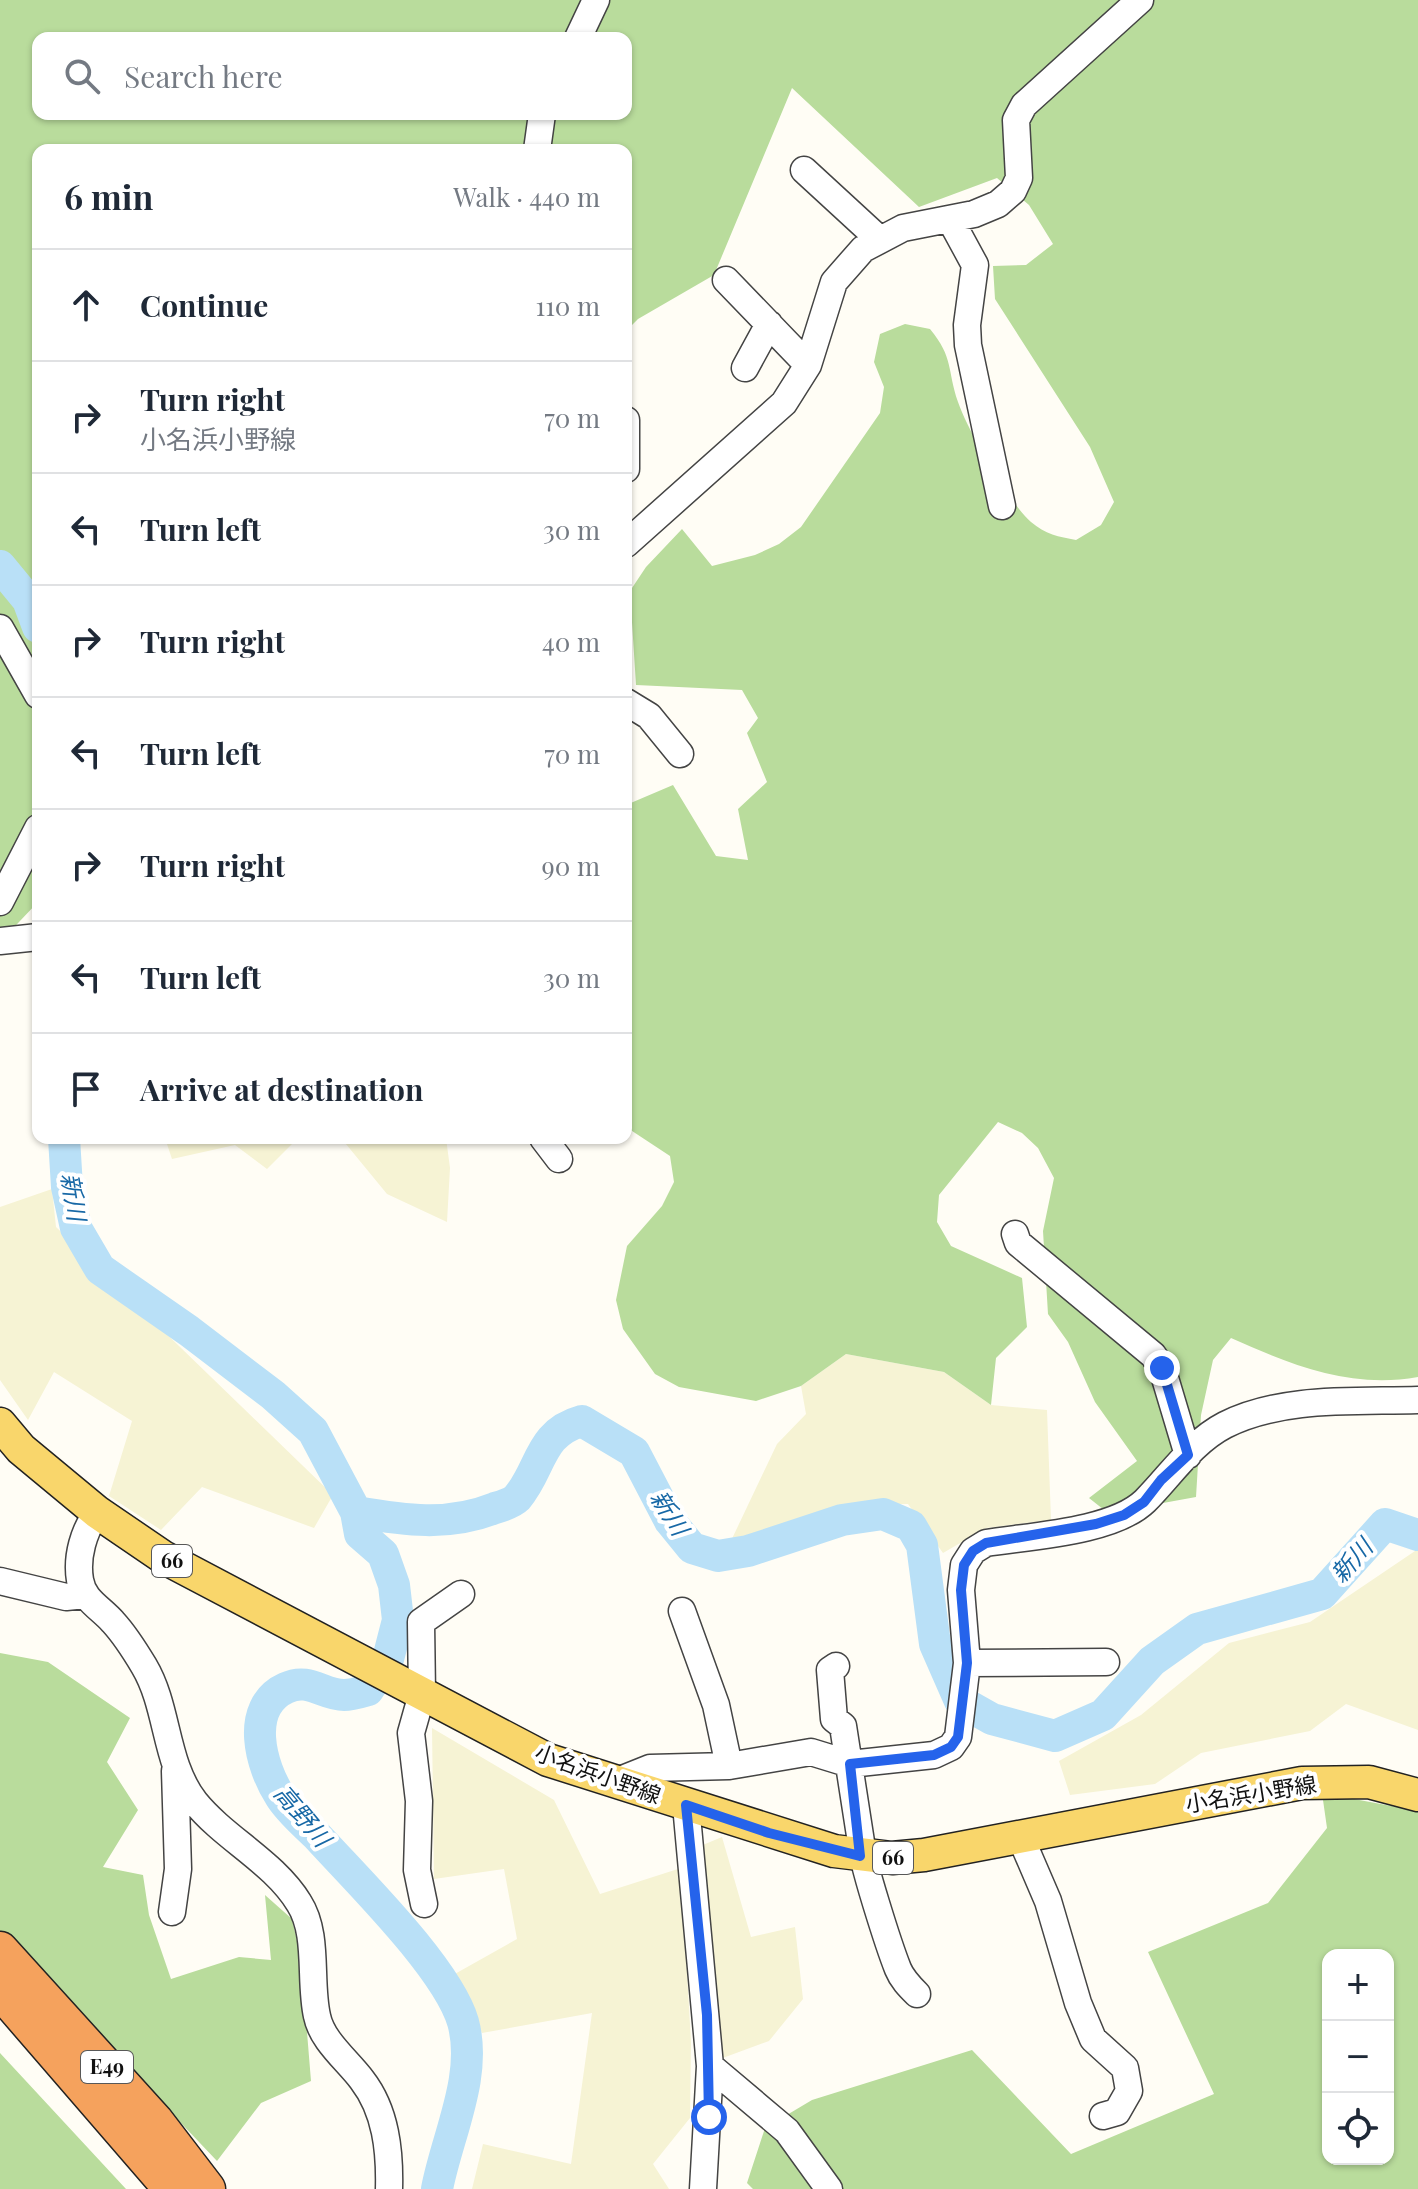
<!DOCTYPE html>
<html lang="en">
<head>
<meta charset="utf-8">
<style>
	:root { --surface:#fff; --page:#f6f6f7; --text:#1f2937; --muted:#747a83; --line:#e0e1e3 }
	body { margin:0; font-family:"Playfair Display","Noto Sans JP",serif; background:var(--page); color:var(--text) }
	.controls { position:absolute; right:24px; bottom:24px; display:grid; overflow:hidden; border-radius:16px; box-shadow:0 2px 6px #0004 }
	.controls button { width:72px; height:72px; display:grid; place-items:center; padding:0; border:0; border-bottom:2px solid var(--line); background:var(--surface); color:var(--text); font:40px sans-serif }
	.stop { position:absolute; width:24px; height:24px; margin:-18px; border:6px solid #2563eb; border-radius:50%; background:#fff }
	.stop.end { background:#2563eb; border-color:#fff; box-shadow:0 2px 8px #0008 }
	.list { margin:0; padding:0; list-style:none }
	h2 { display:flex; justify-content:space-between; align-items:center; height:104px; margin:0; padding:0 32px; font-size:34px }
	h2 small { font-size:26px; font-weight:400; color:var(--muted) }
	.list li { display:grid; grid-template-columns:52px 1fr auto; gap:24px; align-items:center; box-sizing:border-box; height:112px; padding:0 32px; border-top:2px solid var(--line) }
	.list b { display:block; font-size:30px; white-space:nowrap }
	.list p { margin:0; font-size:26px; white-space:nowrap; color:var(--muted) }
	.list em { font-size:26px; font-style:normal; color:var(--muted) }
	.icon { flex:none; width:44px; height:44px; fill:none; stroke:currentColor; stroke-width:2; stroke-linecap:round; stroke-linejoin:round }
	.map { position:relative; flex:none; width:1418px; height:2189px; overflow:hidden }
	.search { position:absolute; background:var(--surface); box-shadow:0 2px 6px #0004; left:32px; top:32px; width:600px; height:88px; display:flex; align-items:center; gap:20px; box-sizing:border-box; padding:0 28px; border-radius:16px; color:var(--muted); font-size:30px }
	.panel { position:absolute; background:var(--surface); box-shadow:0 2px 6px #0004; left:32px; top:144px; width:600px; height:1000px; border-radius:16px }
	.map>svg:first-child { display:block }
	.farmland { fill:#f6f3d4 }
	.forest { fill:#b9dc9c; fill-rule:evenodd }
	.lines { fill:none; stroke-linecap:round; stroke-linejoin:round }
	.river { stroke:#b9e0f7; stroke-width:32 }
	.minor-casing { stroke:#444; stroke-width:29 }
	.major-casing { stroke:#222; stroke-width:35 }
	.highway-casing { stroke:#222; stroke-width:39 }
	.minor { stroke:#fff; stroke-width:26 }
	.major { stroke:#f9d66b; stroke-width:32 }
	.highway { stroke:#f5a25d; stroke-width:36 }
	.route { stroke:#2563eb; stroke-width:10 }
	.labels { text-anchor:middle; stroke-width:8; stroke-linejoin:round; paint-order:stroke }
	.shield { fill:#fff; stroke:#585858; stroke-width:2 }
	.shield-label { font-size:20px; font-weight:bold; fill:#111 }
	.street-label { font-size:22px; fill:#111; stroke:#fff }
	.water-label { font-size:24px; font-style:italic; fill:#1768a6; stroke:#fff }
</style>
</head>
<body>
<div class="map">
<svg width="1418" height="2189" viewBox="0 0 1418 2189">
	<rect width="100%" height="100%" fill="#fffdf5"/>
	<!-- farmland -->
	<path class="farmland" d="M165,1138H298L267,1169L235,1145L172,1159Z
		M341,1138H446L450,1168L447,1222L387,1194Z
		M52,1189L56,1227L333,1495L314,1528L202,1487L161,1530L109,1496L132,1421L54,1372L28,1420L0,1380V1207Z
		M846,1354L944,1372L991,1405L1047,1410L1051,1520L986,1528L943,1553L908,1504H857L729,1545L777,1444L806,1414L801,1386Z
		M1418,1549V1730L1346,1704L1310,1731L1201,1753L1155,1784L1070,1795L1059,1761L1141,1715L1229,1643L1310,1622Z
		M432,1728L554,1800L600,1894L681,1868L691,2042L690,2118L653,2164L669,2189H472L483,2144L571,2164L592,2013L482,2033L453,1975L517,1939L504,1869L434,1879Z
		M722,1837L751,1937L795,1927L803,1999L769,2041L720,2059L698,1847Z"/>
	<!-- forest -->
	<path class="forest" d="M0,0H1418V1377C1350,1389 1292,1365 1231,1338L1213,1360L1201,1415L1196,1497L1108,1513L1089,1498L1137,1461L1095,1402L1068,1342L1048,1314L1043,1231L1054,1178L1038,1148L1022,1133L998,1122L939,1195L937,1222L951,1246L1022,1278L1027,1327L996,1358L991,1405L944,1372L846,1354L801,1386L756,1401L679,1387L655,1374L623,1329L616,1300L627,1246L662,1206L674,1182L670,1156L626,1127V805L673,785L716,856L748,860L738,809L767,782L747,733L758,718L742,690L636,685L630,591L646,567L682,529L712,566L755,555L779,544L801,527L880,413L884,387L874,362L880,334L905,324L930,329C954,358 947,370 958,402C968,431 1009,503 1031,522C1045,534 1059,537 1076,540L1101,525L1114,502L1090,447L995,299L993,266L1026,265L1053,244L1029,205L997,178L919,207L792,88L714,275L638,319L626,331V150H38V902L0,942ZM38,38H626V114H38Z
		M0,1653L48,1662L130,1718L107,1762L138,1810L103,1867L143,1875L149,1915L171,1979L239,1957L271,1960L265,1895L292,1919L301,1959L311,2081L261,2103L217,2161L0,1932Z
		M1322,1793L1418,1811V2189H753L747,2183L765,2128L812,2100L972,2050L1071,2154L1214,2094L1148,1952L1268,1903L1327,1828ZM1328,1955H1388V2159H1328Z
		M0,2053L126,2189H0Z"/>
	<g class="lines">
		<!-- river -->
		<path class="river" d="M0,566L28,600L38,627
			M64,1138L67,1187L76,1228L100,1269L189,1331L273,1395L313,1431L356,1512L360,1534L383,1554L394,1585L398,1620L388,1659L368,1690C361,1692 352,1695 344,1695C323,1695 309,1677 286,1688C244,1707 261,1767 280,1796C289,1811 305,1824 317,1836C357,1880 447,1968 463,2022C478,2076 447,2136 437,2189
			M356,1512C404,1520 448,1527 495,1508C502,1506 512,1503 517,1498C542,1469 538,1433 582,1421L634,1452L670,1521L692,1548L718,1556L748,1551L842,1520L883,1514L911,1526L922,1545L935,1644L960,1701L992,1719L1055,1736L1103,1715L1152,1661L1197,1629L1322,1594L1385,1524L1418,1535"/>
		<!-- minor casing -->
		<g class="minor-casing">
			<path id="minor" d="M578,38L596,0
				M537,150L542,114
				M804,170L879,239
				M950,219L975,265L967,325L968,345L1002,506
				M726,280L808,365
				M745,368L769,324
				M626,420V469
				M626,544L784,403L808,365L834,282L863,249L903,228L974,214L998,204L1013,191L1019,178L1016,120L1024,105L1140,0
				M0,628L38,695
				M626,702L649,716L680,754
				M0,902L38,828
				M0,941L38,937
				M543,1138L559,1159
				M1015,1234L1018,1243L1153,1355L1162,1368L1188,1455
				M97,1512C84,1531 76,1556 80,1580C83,1600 101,1608 113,1622C125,1635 135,1651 144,1666C169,1708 164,1762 195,1802C225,1839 274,1862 299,1903C319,1934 309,1981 317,2016C322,2041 347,2060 362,2080C386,2111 390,2151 389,2189
				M0,1581L66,1597L85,1595
				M682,1611L716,1705L729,1766L811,1752L850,1764L934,1755L951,1747L958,1737L967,1663L961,1590L964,1565L973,1551L986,1543C1030,1536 1113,1532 1145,1501C1170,1476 1192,1442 1225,1425C1282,1396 1356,1402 1418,1400
				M967,1663L1106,1662
				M836,1666L830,1670L834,1719L843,1726L861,1842C860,1857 890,1949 898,1969C902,1979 909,1986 917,1994
				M615,1782L650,1768L729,1766
				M686,1805L710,2066L703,2189
				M1020,1836L1048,1901L1078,2003L1093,2039L1125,2068L1129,2091L1117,2112L1103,2116
				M424,1904L417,1870L419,1801L411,1733L422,1694L421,1622L461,1594
				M172,1912L178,1869L175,1771
				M710,2066L787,2131L829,2189"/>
		</g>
		<!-- major casing -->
		<g class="major-casing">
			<path id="major" d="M0,1424L21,1449L97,1512L163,1557L548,1760L834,1851L892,1858L924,1855L1302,1783L1369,1782L1418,1795"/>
		</g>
		<!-- highway casing -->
		<g class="highway-casing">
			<path id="highway" d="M0,1950L155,2121L207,2189
				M0,1990L172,2189"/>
		</g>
		<!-- minor -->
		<use href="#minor" class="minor"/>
		<!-- major -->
		<use href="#major" class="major"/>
		<!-- highway -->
		<use href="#highway" class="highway"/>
	</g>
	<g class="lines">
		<!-- route -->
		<path class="route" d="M709,2117L707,2015L686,1805L769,1833L860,1856L850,1764L934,1755L951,1747L958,1737L967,1663L961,1590L964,1565L973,1551L986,1543L1096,1524L1124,1515L1144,1502L1161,1480L1188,1455L1162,1368"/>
	</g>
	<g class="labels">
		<!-- shield labels -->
		<g class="shield">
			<rect x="152" y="1545" width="40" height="32" rx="6"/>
			<rect x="873" y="1842" width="40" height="32" rx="6"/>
			<rect x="81" y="2051" width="52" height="32" rx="6"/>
		</g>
		<g class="shield-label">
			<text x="172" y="1568">66</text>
			<text x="893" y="1865">66</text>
			<text x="107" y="2074">E49</text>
		</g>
		<!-- street labels -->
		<g class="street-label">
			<text transform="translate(598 1774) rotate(20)" y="8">小名浜小野線</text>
			<text transform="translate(1251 1794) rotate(-9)" y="8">小名浜小野線</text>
		</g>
		<!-- water labels -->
		<g class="water-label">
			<text transform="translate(73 1197) rotate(81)" y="8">新川</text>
			<text transform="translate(669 1513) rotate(58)" y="8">新川</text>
			<text transform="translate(1352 1561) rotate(-48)" y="8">新川</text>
			<text transform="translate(302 1816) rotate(50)" y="8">高野川</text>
		</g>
	</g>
</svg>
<div class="controls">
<button>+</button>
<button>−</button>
<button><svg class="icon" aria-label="locate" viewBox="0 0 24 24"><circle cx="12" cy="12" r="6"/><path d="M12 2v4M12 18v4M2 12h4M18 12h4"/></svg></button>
</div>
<div class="stop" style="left:709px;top:2117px"></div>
<div class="stop end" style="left:1162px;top:1368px"></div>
<div class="search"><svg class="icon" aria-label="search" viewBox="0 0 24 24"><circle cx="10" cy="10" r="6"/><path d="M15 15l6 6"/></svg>Search here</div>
<section class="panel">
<h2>6 min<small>Walk · 440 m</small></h2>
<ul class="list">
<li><svg class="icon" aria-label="ahead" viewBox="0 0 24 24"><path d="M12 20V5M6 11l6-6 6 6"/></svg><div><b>Continue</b></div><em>110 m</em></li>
<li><svg class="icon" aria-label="right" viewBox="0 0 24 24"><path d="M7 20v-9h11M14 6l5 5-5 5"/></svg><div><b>Turn right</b><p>小名浜小野線</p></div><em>70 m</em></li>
<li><svg class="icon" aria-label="left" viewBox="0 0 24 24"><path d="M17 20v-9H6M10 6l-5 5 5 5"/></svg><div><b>Turn left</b></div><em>30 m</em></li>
<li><svg class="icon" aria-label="right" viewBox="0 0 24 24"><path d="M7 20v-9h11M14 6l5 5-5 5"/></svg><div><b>Turn right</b></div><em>40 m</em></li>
<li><svg class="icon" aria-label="left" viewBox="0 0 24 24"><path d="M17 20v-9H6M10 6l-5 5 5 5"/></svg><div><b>Turn left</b></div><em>70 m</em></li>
<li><svg class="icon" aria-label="right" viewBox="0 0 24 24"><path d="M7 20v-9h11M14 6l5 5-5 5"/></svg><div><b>Turn right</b></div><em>90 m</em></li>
<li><svg class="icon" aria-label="left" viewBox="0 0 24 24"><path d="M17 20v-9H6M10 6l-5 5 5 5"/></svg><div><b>Turn left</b></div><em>30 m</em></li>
<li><svg class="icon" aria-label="arrive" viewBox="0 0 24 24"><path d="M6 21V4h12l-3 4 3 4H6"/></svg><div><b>Arrive at destination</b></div></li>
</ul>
</section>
</div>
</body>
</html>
